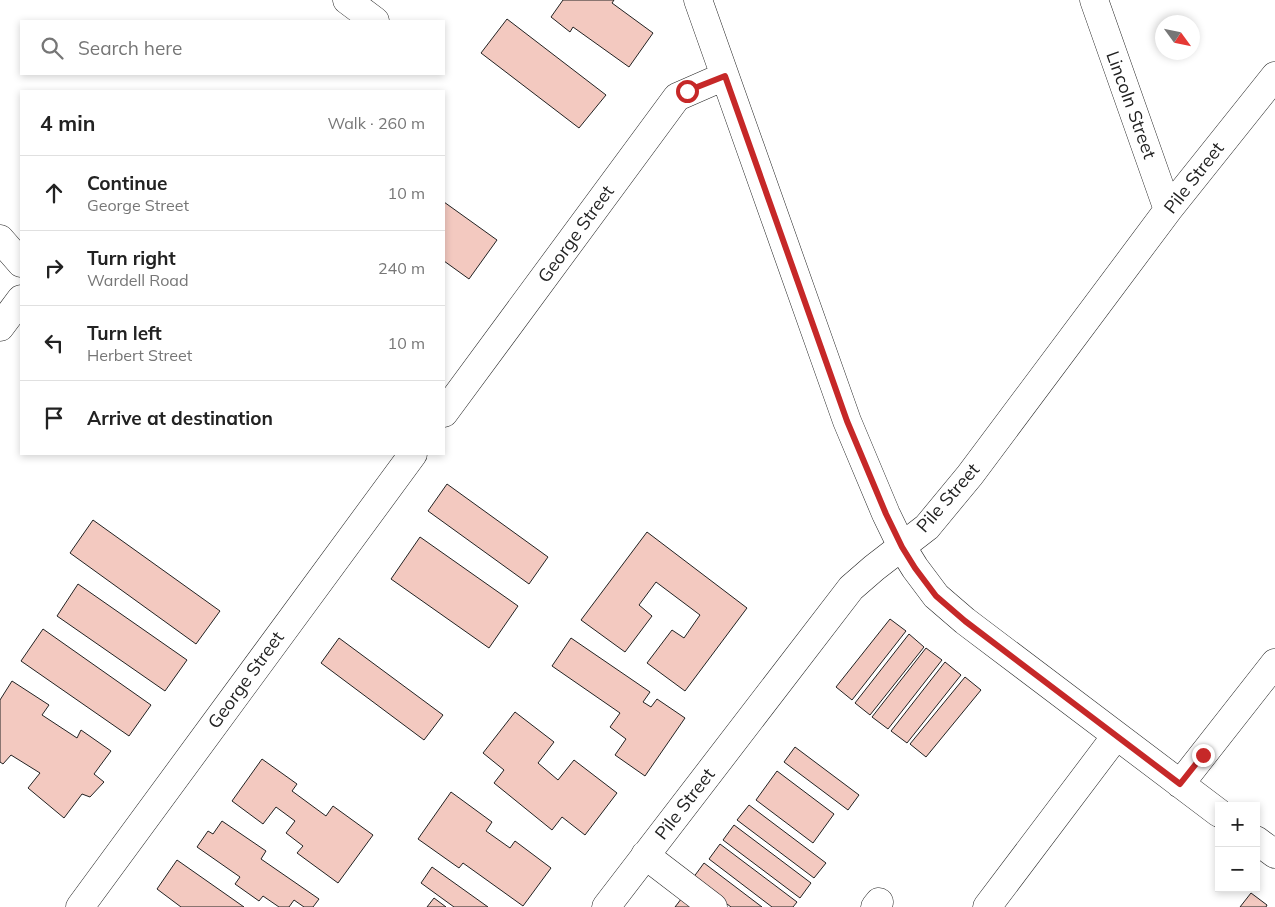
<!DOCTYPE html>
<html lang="en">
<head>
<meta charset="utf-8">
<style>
	:root { --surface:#fff; --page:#f6f6f6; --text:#222; --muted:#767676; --line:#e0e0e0 }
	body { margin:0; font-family:Mulish,sans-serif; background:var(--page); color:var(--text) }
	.controls { position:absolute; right:15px; bottom:15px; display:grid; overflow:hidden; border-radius:0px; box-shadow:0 2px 8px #0003 }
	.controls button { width:45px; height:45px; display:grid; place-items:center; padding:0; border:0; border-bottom:1px solid var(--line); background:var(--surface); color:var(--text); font:25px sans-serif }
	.compass { position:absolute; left:1155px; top:15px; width:45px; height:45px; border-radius:50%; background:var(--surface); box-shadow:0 2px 8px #0003; rotate:123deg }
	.stop { position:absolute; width:15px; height:15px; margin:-11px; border:4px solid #c62828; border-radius:50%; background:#fff }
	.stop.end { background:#c62828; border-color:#fff; box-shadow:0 1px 5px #0008 }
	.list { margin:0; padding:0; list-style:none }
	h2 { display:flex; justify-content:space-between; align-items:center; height:65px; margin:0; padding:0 20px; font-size:21px }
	h2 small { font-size:16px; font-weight:400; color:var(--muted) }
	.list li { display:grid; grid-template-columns:32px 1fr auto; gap:15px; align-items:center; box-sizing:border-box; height:75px; padding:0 20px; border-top:1px solid var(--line) }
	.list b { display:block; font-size:19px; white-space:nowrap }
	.list p { margin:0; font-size:16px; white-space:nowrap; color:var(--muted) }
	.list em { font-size:16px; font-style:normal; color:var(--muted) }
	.icon { flex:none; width:28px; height:28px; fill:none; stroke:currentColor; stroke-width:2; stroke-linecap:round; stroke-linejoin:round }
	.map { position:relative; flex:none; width:1275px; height:907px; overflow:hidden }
	.search { position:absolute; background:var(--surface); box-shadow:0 2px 8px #0003; left:20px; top:20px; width:425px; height:55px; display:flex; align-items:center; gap:12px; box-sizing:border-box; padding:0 18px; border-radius:0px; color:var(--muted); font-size:19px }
	.panel { position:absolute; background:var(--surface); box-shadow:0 2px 8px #0003; left:20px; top:90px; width:425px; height:365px; border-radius:0px }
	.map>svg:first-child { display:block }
	.building { fill:#f3c9c0; stroke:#222 }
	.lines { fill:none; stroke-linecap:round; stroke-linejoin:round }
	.minor-casing { stroke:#222; stroke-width:29 }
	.minor { stroke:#fff; stroke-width:28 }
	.route { stroke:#c62828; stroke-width:6 }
	.labels { text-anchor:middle; stroke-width:4; stroke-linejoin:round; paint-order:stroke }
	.street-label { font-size:18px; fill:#222; stroke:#fff }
</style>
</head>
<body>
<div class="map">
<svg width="1275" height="907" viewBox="0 0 1275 907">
	<rect width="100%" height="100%" fill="#fff"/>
	<!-- building -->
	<path class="building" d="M563,0H614L612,3L653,33L629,67L573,27L570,32L551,17Z
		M507,19L606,95L579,128L481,53Z
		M444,202L497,240L469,279L444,261Z
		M447,484L548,557L529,584L428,511Z
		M93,520L220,611L196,644L70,553Z
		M647,532L747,608L685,691L647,663L672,630L684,638L700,615L656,582L639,605L652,616L625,652L581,620Z
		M420,537L518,606L489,648L391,579Z
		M78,584L187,660L165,691L57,616Z
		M890,619L906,631L852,700L836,687Z
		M43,629L151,705L129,736L21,661Z
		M909,634L924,647L870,715L855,703Z
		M339,638L443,715L424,740L321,663Z
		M571,638L650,692L643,702L651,707L657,699L685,718L645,776L615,755L626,739L610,727L620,713L552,666Z
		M926,648L942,660L888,729L872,717Z
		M945,662L961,675L907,743L891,731Z
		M965,677L981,690L926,757L910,744Z
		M12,681L49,705L42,715L77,738L81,730L111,751L94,774L104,782L90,797L82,794L64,818L28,788L40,773L11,755L3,764L0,762V700Z
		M515,712L554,742L538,763L558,780L574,760L617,793L585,835L562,817L552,830L494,783L504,770L483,753Z
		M795,747L859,795L848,810L784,762Z
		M262,759L297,784L292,791L326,816L333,806L373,835L338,883L297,853L303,846L286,833L295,821L276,807L263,824L232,801Z
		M777,771L834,814L813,843L756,800Z
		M451,792L492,822L486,831L510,848L515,841L551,868L523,906L463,863L459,868L418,839Z
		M749,805L826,863L814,878L737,820Z
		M222,821L266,851L261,859L319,899L313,907H304L294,900L289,907H279L263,896L259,901L235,884L240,877L197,847L208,831L213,834Z
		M734,825L811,883L800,898L723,840Z
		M720,844L797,902L793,907H772L709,859Z
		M177,860L244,907H181L157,889Z
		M704,863L762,907H731L693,878Z
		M432,867L488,907H454L421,883Z
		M1251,893L1267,905L1266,907H1240Z
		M685,894L701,907H675Z
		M434,898L446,907H427Z"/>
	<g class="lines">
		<!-- minor casing -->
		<g class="minor-casing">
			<path id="minor" d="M347,0L375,21
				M698,0L847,421L886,514L902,547L915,568L936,596L965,621L1219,813
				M1094,0L1168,210
				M0,239L21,263
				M0,327L21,299
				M444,413L677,97L725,76
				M1180,784L1275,663
				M1256,840L1275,854
				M645,855L713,907
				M80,907L413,454
				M606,907L851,588L874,568L927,527L970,475L1168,210L1275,76
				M875,907L879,902
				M987,907L1116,736"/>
		</g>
		<!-- minor -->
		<use href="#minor" class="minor"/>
	</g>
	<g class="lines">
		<!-- route -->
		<path class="route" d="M687,91L725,76L847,421L886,514L902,547L915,568L936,596L965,621L1180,784L1203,755"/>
	</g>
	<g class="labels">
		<!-- street labels -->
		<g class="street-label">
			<text transform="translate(1131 105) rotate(70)" y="6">Lincoln Street</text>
			<text transform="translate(1194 178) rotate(-52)" y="6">Pile Street</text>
			<text transform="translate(576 234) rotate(-54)" y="6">George Street</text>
			<text transform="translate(948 498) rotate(-49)" y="6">Pile Street</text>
			<text transform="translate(246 680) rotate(-54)" y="6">George Street</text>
			<text transform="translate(685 804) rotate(-52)" y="6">Pile Street</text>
		</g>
	</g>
</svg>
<div class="controls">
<button>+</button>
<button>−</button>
</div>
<svg class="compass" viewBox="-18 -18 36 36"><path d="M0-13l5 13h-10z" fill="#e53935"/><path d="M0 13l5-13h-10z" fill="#767676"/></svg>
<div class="stop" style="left:687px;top:91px"></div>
<div class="stop end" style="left:1203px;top:755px"></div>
<div class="search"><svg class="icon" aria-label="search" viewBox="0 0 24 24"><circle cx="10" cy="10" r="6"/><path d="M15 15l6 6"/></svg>Search here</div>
<section class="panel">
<h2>4 min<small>Walk · 260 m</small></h2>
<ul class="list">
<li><svg class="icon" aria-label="ahead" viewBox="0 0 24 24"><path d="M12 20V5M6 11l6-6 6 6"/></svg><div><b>Continue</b><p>George Street</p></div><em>10 m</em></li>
<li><svg class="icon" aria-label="right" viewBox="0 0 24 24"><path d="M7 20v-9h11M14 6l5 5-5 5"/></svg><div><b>Turn right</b><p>Wardell Road</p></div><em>240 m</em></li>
<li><svg class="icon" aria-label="left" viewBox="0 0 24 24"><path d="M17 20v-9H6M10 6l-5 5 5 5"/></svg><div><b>Turn left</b><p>Herbert Street</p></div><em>10 m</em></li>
<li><svg class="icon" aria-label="arrive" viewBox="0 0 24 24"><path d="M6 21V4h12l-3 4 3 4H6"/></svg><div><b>Arrive at destination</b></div></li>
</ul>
</section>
</div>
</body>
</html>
